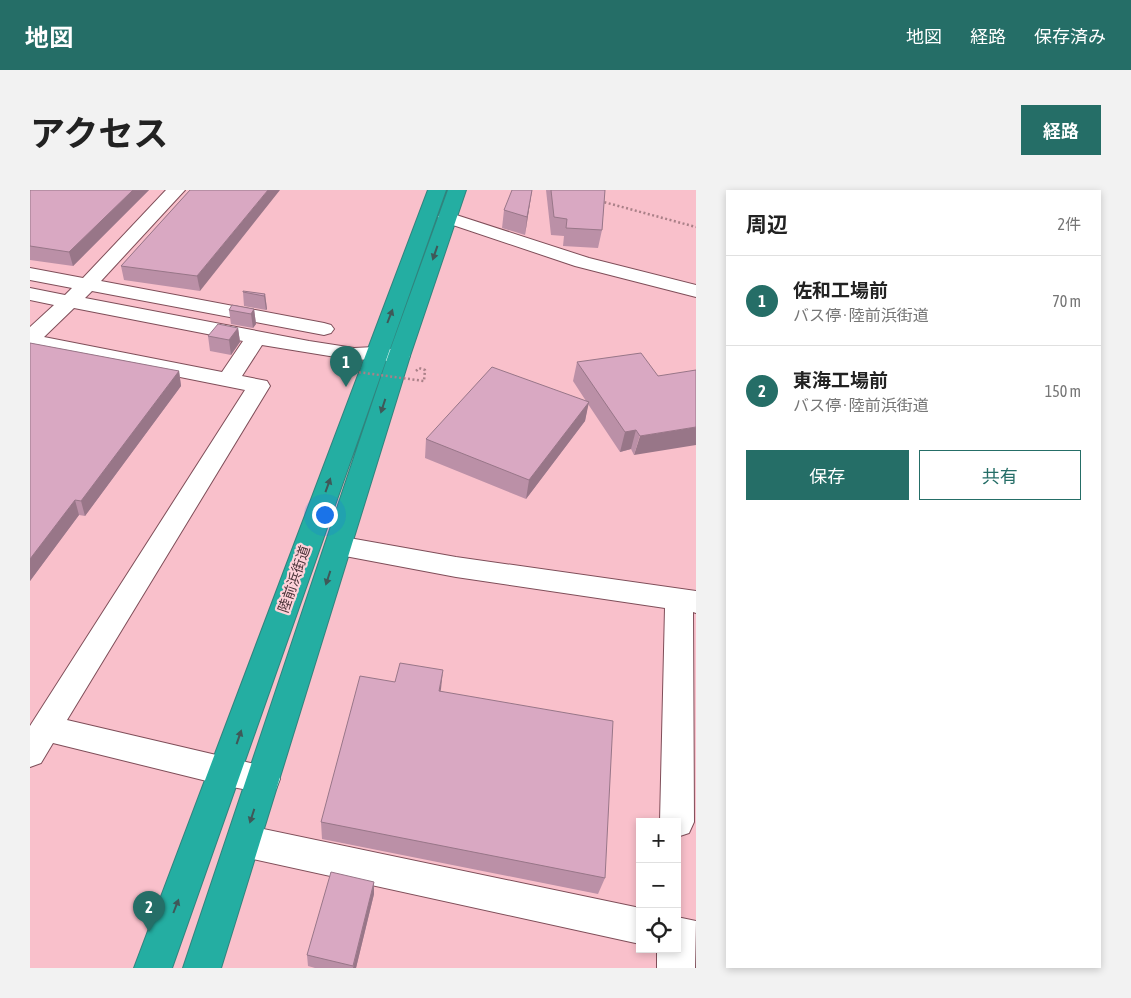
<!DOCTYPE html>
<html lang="ja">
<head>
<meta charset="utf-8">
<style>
	:root { --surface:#fff; --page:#f2f2f2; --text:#222; --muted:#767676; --line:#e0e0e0; --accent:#256e67 }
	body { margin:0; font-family:"Asap Condensed","Noto Sans JP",sans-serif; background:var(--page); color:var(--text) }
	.controls { position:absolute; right:15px; bottom:15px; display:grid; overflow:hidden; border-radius:0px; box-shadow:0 2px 8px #0003 }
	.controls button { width:45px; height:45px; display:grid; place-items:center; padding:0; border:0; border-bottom:1px solid var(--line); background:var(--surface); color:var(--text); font:25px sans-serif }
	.you { position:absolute; left:294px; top:324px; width:18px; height:18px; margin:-12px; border:4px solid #fff; border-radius:50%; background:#1a73e8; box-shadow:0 0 0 8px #1a73e833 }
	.badge { display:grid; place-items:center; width:32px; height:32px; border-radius:50%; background:var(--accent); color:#fff; font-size:16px; font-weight:700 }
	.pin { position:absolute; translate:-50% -41px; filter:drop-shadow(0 1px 2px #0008) }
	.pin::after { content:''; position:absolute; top:26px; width:18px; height:15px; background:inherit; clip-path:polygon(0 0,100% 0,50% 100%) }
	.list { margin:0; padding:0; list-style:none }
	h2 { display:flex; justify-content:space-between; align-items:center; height:65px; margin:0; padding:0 20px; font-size:21px }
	h2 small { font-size:16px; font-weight:400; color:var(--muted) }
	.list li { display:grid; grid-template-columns:32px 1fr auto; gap:15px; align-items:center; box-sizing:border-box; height:90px; padding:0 20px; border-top:1px solid var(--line) }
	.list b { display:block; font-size:19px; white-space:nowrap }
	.list p { margin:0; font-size:16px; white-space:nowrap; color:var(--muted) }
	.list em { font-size:16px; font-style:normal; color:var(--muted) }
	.actions { display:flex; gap:10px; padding:15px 20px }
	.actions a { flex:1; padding:11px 0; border:1px solid var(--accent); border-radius:0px; text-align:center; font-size:18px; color:var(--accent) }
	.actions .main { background:var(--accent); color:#fff }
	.icon { flex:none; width:28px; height:28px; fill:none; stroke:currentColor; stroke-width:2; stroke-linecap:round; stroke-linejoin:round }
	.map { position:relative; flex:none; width:666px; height:778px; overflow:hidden; border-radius:0px }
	header { display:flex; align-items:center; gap:30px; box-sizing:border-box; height:70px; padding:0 25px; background:var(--accent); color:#fff }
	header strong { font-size:24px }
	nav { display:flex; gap:28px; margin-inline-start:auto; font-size:18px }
	.intro { display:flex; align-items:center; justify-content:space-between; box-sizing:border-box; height:120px; padding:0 30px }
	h1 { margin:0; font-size:35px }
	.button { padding:12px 22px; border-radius:0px; background:var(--accent); color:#fff; font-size:18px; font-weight:700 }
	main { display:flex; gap:30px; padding:0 30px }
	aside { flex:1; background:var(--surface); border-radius:0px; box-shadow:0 2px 8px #0003 }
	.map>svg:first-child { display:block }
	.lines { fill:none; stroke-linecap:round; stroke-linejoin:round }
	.minor-casing { stroke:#7f4e59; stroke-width:2 }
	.highway-casing { stroke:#31837d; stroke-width:2 }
	.path { stroke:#aa8088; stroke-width:2.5; stroke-dasharray:2 2.5; stroke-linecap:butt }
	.minor { fill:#fff; fill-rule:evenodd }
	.highway { fill:#24aea2; fill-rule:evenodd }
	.path-bridge { stroke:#aa8088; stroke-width:2.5; stroke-dasharray:2 2.5; stroke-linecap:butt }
	.wall { fill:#bb90a7 }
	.shaded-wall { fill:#987688 }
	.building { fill:#d9a8c2; stroke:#987688 }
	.oneway { fill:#3f5858 }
	.labels { text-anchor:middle; stroke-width:4.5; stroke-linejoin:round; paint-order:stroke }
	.street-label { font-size:14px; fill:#4a3338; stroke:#ffd1d9 }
</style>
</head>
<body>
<header>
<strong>地図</strong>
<nav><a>地図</a><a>経路</a><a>保存済み</a></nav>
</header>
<div class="intro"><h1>アクセス</h1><a class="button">経路</a></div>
<main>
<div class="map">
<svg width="666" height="778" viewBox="0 0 666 778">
	<rect width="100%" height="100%" fill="#f9c0cb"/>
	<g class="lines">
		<!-- minor casing -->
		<g class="minor-casing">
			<path id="minor" d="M136,0H155L71,91L294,133L301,135L304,139L301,143L294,145L62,101L55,108L279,151L324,158L345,157L377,161L380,166L377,171L369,173L345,169L324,170L232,155L212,186L237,191L240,196L37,530L246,579L250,589L246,599L234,603L197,596L23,553L11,573L0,577V536L215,200L0,157V137L24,115L0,110V98L35,105L42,98L0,90V78L53,88ZM44,118L213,151L192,182L14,147Z
				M417,22L559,68L666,95V107L545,76L411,31L408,27L411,23Z
				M308,346L426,367L666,401V423L663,422L664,632L659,643L647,647V632H630L635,418L426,387L299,363L295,356L299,349Z
				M214,635L610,718V754L214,667L202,662L197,651L202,640Z
				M647,727L666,731L665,778H627V759H647Z"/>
		</g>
		<!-- highway casing -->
		<g class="highway-casing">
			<path id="highway" d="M398,0H416L142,778H104Z
				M418,0H436L380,166L191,778H153L358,166Z"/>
		</g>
		<!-- path -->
		<path class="path" d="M570,11L666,37
			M386,181L389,178L395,180L394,191
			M317,183L312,189L318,190"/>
		<!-- minor -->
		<use href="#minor" class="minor"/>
		<!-- highway -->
		<use href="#highway" class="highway"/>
		<!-- path-bridge -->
		<path class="path-bridge" d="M320,181L394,191"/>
	</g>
	<!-- wall -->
	<path class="wall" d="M0,0H119L43,76L0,70Z
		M160,0L170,101L94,90L91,76Z
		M502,0L495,45L472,38L474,20Z
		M516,0H575L572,40L568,58L533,56L534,46L521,45Z
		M213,102L235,104L237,119L236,120L214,116Z
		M224,119L226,134L223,138L201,134L199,120Z
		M208,138L210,152L201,165L180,161L178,146Z
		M0,153L149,181L151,196L55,326L49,325L0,391Z
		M547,172L628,186L604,265L601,259L590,262L558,214L555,231L496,309L395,268L396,249L556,211L543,191Z
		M410,501L575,688L568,704L292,649L291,632Z
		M344,692V704L326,778H285L278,776L277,765Z"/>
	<!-- shaded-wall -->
	<path class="shaded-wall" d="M103,0H119L43,76L39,62Z
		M238,0H250L170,101L167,86Z
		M502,0L495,45L497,27Z
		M235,104L237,119L236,120L234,106Z
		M224,119L226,134L223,138L221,124Z
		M208,138L210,152L201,165L199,150Z
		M149,181L151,196L55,326L51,311Z
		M559,212L555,231L496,309L499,290Z
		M666,237V255L604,265L610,246Z
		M606,240L601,259L590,262L595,242Z
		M45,310L49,325L0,391V369Z
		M413,480L411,499L407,519L409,501Z
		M344,692V704L326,778H323Z"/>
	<!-- building -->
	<path class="building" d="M0,0H103L39,62L0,56Z
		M160,0H238L167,86L91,76Z
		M482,0H502L497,27L474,20Z
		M521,0H575L572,40L536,38L537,29L524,27Z
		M213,101L235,104L234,106L213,102Z
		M202,115L224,119L221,124L199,120Z
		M188,134L208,138L199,150L178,146Z
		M0,153L149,181L51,311L45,310L0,369Z
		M611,163L628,186L666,180V237L610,246L606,240L595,242L547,172Z
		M462,177L559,212L499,290L396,249Z
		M370,473L413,480L409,501L583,531L575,688L291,632L330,486L365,492Z
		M301,682L344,692L323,776L277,765Z"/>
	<!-- one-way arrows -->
	<defs><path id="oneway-solid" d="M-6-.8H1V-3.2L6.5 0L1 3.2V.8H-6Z" transform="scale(1.25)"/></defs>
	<g class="oneway">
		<use href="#oneway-solid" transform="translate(405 63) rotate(109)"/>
		<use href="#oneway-solid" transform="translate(360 126) rotate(-69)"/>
		<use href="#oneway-solid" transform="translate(353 216) rotate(108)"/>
		<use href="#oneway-solid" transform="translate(298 295) rotate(-70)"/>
		<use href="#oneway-solid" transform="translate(298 388) rotate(108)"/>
		<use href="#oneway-solid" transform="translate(209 547) rotate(-71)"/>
		<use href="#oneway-solid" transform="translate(222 626) rotate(108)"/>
		<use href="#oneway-solid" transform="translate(146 716) rotate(-69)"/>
	</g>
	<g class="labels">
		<!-- street labels -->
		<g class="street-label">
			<text transform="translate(264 389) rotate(-71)" y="5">陸前浜街道</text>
		</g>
	</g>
</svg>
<div class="controls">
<button>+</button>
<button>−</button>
<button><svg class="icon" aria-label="locate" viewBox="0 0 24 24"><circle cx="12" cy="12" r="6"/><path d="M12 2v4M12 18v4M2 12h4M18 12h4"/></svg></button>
</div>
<div class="you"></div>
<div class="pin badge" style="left:316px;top:197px">1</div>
<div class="pin badge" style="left:119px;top:742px">2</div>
</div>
<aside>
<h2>周辺<small>2件</small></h2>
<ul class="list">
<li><span class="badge">1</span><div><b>佐和工場前</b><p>バス停 · 陸前浜街道</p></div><em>70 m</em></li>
<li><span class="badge">2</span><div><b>東海工場前</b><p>バス停 · 陸前浜街道</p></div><em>150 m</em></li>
</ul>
<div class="actions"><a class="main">保存</a><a>共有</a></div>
</aside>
</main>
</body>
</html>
